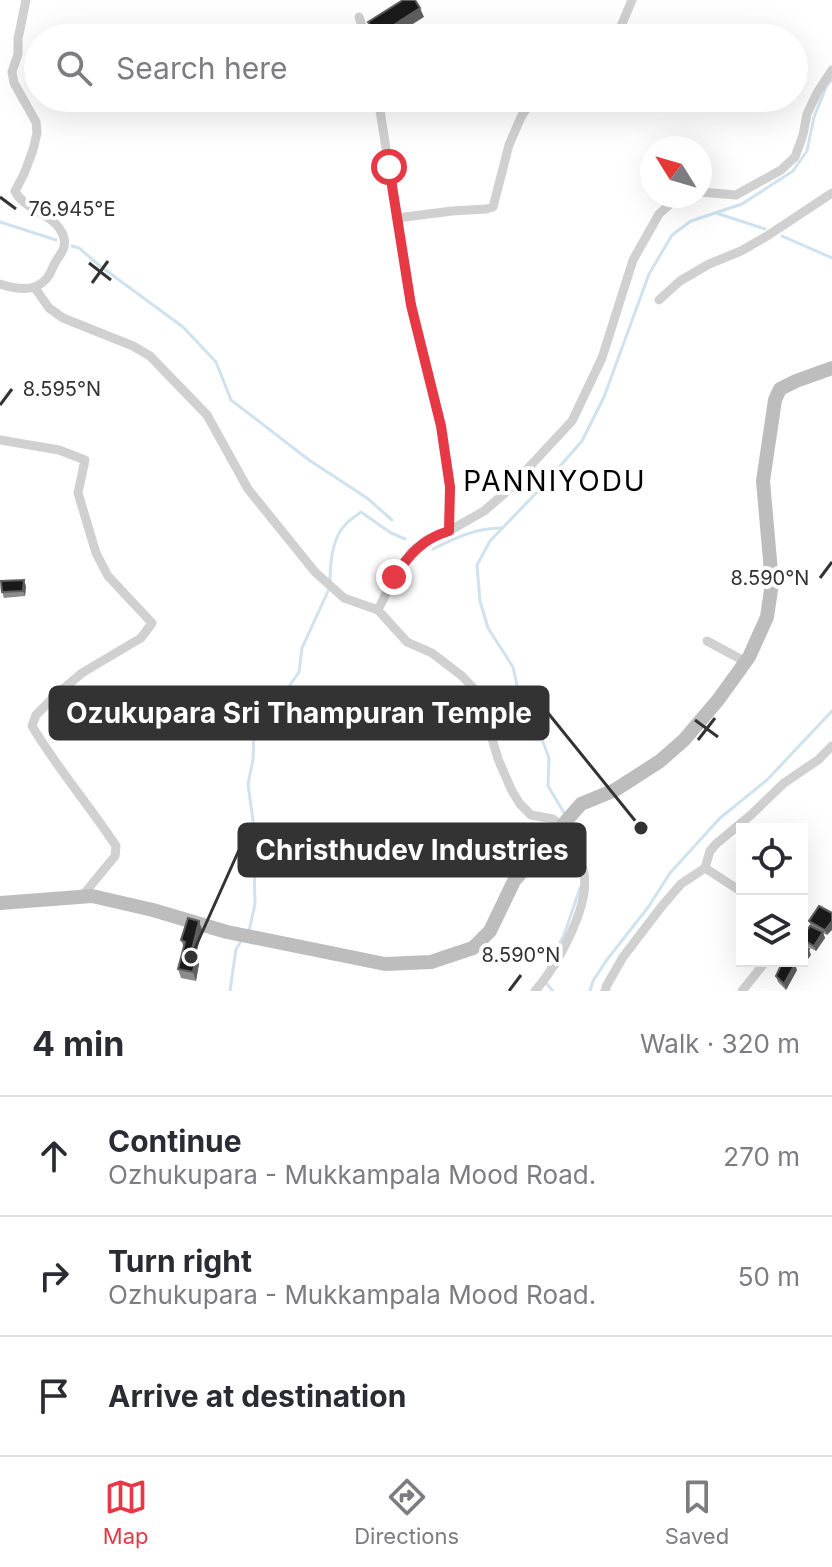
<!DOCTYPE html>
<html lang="en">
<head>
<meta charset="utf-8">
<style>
	:root { --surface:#fff; --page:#f2f2f3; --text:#2b2b33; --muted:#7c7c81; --line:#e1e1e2; --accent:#e63946 }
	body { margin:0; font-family:Inter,sans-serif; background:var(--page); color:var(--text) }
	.controls { position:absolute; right:24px; bottom:24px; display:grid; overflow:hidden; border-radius:0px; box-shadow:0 8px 32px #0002 }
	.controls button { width:72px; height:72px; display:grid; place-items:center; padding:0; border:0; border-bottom:2px solid var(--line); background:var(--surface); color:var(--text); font:40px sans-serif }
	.compass { position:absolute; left:640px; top:136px; width:72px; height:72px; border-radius:50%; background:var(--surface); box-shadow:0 8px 32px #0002; rotate:307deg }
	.stop { position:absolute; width:24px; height:24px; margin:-18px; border:6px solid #e63946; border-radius:50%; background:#fff }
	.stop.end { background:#e63946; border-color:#fff; box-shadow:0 2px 8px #0008 }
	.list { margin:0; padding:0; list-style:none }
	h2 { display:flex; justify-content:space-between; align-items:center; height:104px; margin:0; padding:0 32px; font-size:34px }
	h2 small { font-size:26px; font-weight:400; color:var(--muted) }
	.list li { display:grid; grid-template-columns:52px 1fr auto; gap:24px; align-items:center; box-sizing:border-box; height:120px; padding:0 32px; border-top:2px solid var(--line) }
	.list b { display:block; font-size:30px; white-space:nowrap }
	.list p { margin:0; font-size:26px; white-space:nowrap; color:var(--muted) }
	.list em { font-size:26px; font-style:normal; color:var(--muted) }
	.icon { flex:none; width:44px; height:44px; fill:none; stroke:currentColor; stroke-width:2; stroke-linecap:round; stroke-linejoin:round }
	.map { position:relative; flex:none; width:832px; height:991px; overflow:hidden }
	.search { position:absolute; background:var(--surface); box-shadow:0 8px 32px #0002; left:24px; right:24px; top:24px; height:88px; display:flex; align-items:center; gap:20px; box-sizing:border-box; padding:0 28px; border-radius:44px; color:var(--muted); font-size:30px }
	.sheet { height:464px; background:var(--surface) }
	nav { display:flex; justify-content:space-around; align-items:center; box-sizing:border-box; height:112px; border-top:2px solid var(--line); background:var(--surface); font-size:22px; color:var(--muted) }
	nav a { display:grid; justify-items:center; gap:4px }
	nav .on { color:var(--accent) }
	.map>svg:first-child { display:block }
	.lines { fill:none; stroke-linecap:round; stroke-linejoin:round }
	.stream { stroke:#cfe2ee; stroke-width:3 }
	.street { stroke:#d0d0d0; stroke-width:9 }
	.secondary { stroke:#bdbdbd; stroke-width:14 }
	.wall { fill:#8c8c8c }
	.shaded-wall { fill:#5f5f5f }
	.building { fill:#1a1a1a; stroke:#5f5f5f; stroke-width:2 }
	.route { stroke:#e63946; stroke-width:10 }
	.ticks { fill:none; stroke:#333; stroke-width:3 }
	.labels { text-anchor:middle; stroke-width:8; stroke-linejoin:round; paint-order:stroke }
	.neighbourhood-label { font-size:28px; letter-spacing:2px; fill:#000; stroke:#fff }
	.ticks-label { font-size:20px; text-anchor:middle; fill:#333; stroke:#fff; stroke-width:8; stroke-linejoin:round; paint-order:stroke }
	.leader { fill:none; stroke:#333; stroke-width:3 }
	.callout-dot { fill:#333; stroke:#fff; stroke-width:3 }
	.callout { fill:#333; stroke:#333; stroke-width:3 }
	.callout-label { font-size:28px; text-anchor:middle; font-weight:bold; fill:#fff }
</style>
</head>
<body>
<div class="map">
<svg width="832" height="991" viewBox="0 0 832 991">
	<rect width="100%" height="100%" fill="#fff"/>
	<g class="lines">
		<!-- stream -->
		<path class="stream" d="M716,213L765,229
			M0,222L56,240
			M782,236L832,258
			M72,246L79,248L100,266L183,327L216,362L231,400L309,460L367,498L392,520
			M433,549C455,538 476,528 501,528
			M330,582C330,564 332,538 345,525C349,520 356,516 361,512L391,533L405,539
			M566,816L548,786L549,758L537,726L519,694L513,667L488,628L480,601L477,565L490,541L540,489L582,441L604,397L649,274L672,235L691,221L742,204L793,171L807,151L814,117L827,85L832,80
			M570,823L576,832L581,857
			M249,931L255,904L253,821L248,784L253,760L254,731L281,698L299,672L302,648L329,589
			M548,966L564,935L580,888
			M545,982L553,991
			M230,991L236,949L240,943
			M590,991L593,981L606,961L649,906L670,873L720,818L767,780L832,711"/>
		<!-- street -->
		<path class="street" d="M359,17L366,38
			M616,38L632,0
			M378,98L411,305L441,426L450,487L449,531
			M700,192L736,195L781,170L795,157L803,135L807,114L817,93L832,70
			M397,218L452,211L486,209L493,207L509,145L521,117L533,98
			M0,284C16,289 35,293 47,278C51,273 53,266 56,261C61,253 66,249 64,238C57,213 25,212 15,191L24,174L33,150L37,133L36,122L14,83L12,72L18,54V39L26,0
			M35,288L49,308L63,318L133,346L150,356L207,415L248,489L315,572L344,598L378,610
			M659,300L680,281L709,264L741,251L767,236L832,193
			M0,440L59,450L85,460L78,493L96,553L108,576L152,623L141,638L82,673L57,694L36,715L32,726C57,768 89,805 116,846L115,856L83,895
			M707,641L746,662
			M562,826L553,819L531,815L520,804L512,791L498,759L479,694L462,676L432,653L407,642L378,610L394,577L411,552L426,540L449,531L484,511L505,493L572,421L602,358L633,260L659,214L677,198L686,196
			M705,868L742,892
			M802,918L804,920L802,922
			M535,991C557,966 590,907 584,873C582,860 565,841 555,834
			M605,991L607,985L623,957L662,906L681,884L705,868L710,851L716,844L752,814L784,783L818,760L832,746
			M742,991L766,961"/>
		<!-- secondary -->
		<path class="secondary" d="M0,903L92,896L153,910L227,932L385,964L431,962L473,948L490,931L514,881L581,804L615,790L660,761L684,740L718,700L749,657L767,617L772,583L763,481L775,400L780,389L796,381L832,368"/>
	</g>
	<!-- wall -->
	<path class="wall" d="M26,586L25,596L4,598L2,592Z
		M819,906L827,935L823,933L825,938L816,951L803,944L802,937L811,927L809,921Z
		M199,921L202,930L195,956L199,964L196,981L181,978L178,969L184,948L181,940Z
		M797,970L786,990L778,982L776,976Z"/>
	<!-- shaded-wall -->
	<path class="shaded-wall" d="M420,8L424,17L392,37L389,28Z
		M24,580L26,586L25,596L23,591Z
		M199,921L202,930L194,963L191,954Z
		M832,921V930L827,935L825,930Z
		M823,932L825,938L816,951L814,946Z
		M809,949L811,955L802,967L800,961H802V958Z
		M196,956L199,964L196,981L193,972Z
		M795,964L797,970L786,990L784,984Z"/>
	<!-- building -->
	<path class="building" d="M403,0H415L420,8L389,28L396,38H378L368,22Z
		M432,30L438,38H419Z
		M24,580L23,591L2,592L1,581Z
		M819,906L832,913V921L825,930L809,921Z
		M188,918L199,921L191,954L196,956L193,972L178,969L185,942L181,940Z
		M810,926L823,932L814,946L802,939V937Z
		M802,944L809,949L802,958Z
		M783,961H791L795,964L784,984L776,976Z"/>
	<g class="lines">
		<!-- route -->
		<path class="route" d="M389,167L411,305L441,426L450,487L449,531C422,539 409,555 394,577"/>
	</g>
	<!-- ticks -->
	<path class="ticks" d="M0,197L16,209M89,263L111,280M92,283L108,261M0,405L12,389M820,578L832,562M695,720L718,737M698,740L715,718M509,991L521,975"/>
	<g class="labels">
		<!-- neighbourhood labels -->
		<g class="neighbourhood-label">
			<text x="555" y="491">PANNIYODU</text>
		</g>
	</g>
	<g class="ticks-label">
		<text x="72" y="216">76.945°E</text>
		<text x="62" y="396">8.595°N</text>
		<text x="770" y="585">8.590°N</text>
		<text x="521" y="962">8.590°N</text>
	</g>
	<!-- callouts -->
	<path class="leader" d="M641 828L548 713M191 957L239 850"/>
	<g class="callout-dot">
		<circle cx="641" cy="828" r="8"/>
		<circle cx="191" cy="957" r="8"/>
	</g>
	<g class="callout">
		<rect x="50" y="687" width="498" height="52" rx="8"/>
		<rect x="239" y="824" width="346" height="52" rx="8"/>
	</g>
	<g class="callout-label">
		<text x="299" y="723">Ozukupara Sri Thampuran Temple</text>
		<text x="412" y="860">Christhudev Industries</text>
	</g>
</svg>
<div class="controls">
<button><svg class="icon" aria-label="locate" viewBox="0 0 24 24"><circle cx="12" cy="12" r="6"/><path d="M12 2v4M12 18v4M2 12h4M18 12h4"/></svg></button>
<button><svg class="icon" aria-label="layers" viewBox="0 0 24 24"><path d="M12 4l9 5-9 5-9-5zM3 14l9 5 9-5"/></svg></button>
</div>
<svg class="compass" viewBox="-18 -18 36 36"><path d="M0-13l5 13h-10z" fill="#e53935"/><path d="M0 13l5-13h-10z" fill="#7c7c81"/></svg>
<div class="stop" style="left:389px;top:167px"></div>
<div class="stop end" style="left:394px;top:577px"></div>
<div class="search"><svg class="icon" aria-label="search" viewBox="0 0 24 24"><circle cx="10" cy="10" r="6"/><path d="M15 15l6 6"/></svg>Search here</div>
</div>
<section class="sheet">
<h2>4 min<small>Walk · 320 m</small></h2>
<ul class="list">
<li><svg class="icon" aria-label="ahead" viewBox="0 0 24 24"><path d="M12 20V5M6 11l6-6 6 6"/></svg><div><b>Continue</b><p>Ozhukupara - Mukkampala Mood Road.</p></div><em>270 m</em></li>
<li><svg class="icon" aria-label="right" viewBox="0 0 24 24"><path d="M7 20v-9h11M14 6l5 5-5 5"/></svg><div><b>Turn right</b><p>Ozhukupara - Mukkampala Mood Road.</p></div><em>50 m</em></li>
<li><svg class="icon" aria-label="arrive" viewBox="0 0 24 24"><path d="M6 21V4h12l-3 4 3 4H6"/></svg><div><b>Arrive at destination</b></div></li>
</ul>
</section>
<nav>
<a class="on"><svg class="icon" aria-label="map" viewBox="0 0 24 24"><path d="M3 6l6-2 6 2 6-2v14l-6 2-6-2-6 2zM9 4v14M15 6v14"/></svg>Map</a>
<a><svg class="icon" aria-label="directions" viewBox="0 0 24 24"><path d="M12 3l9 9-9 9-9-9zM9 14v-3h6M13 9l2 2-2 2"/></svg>Directions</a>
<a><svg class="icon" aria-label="saved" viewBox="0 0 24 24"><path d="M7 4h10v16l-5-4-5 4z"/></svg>Saved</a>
</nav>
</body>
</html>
